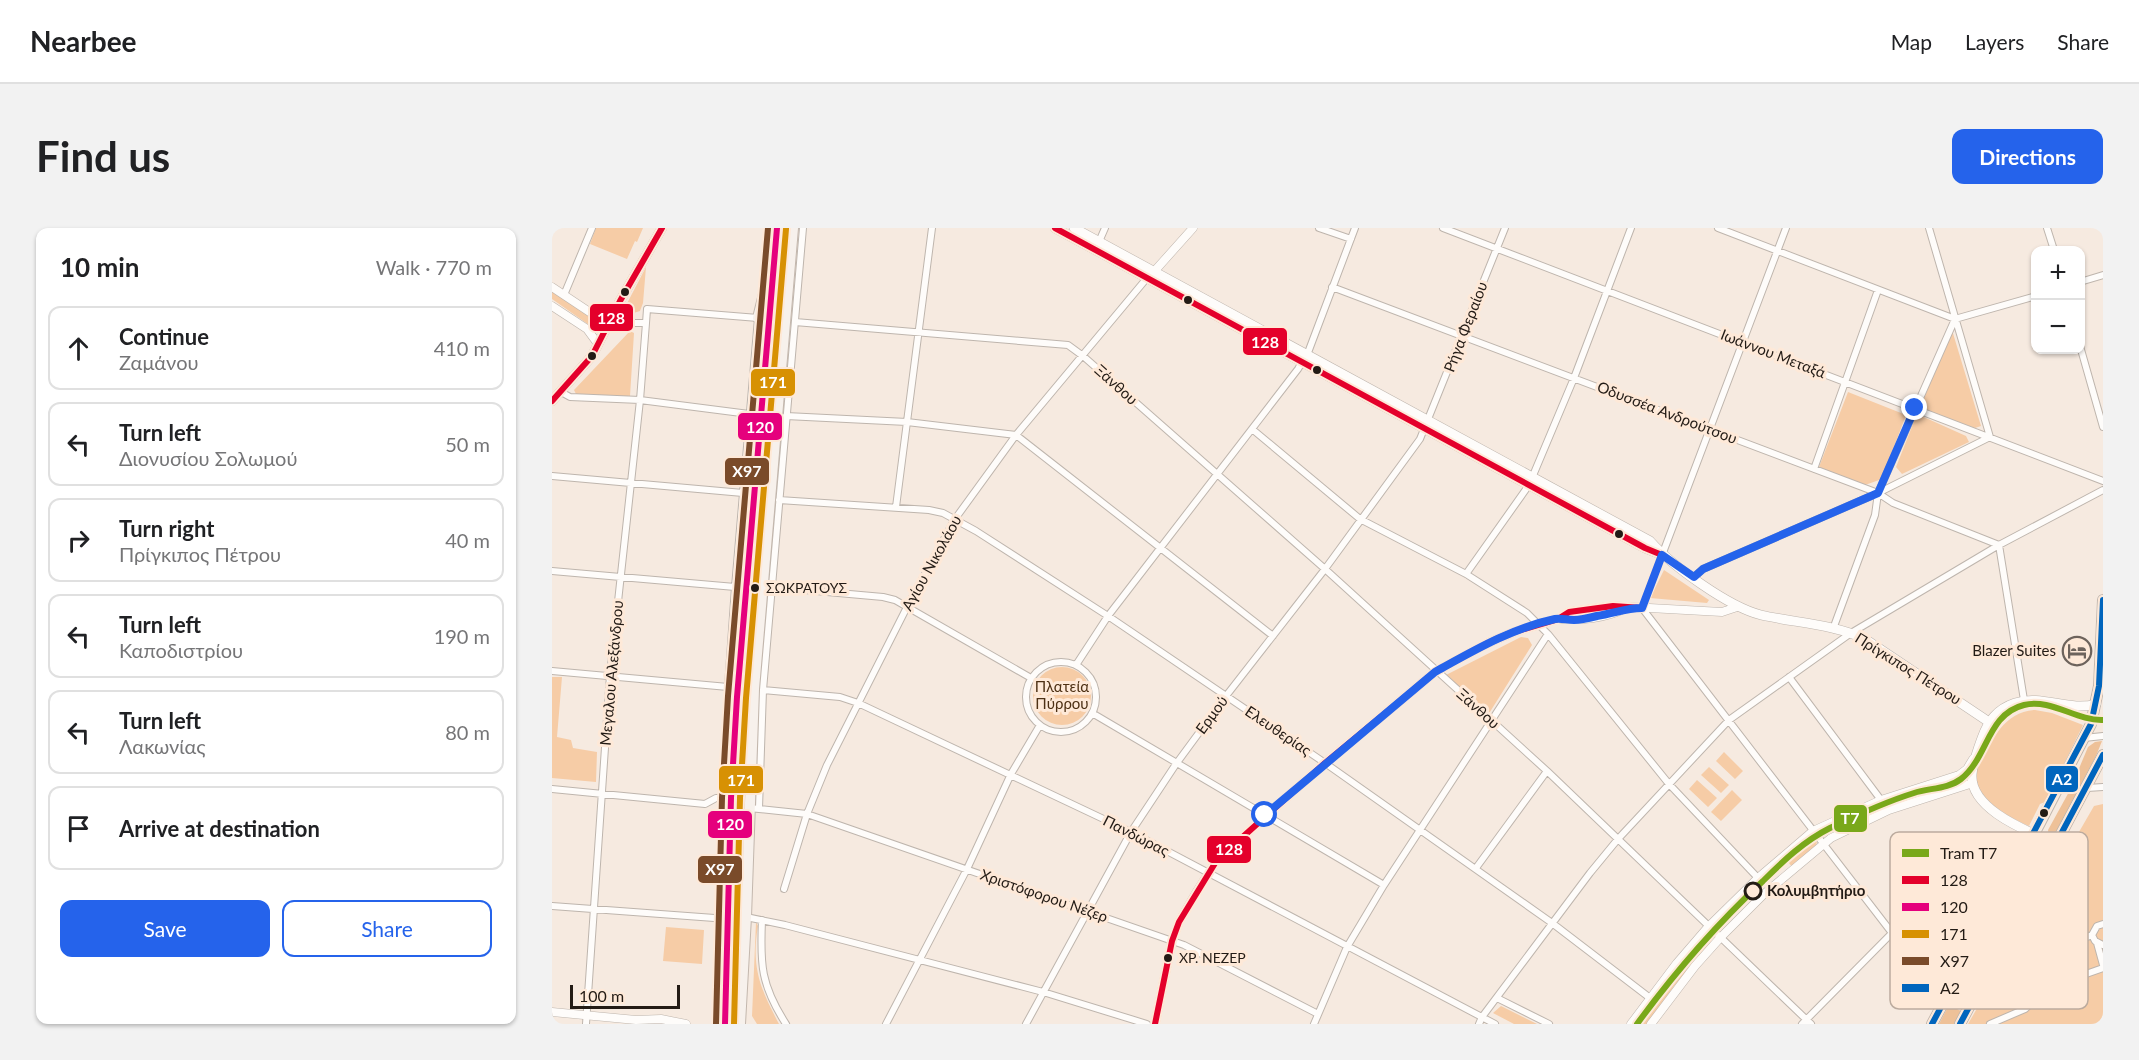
<!DOCTYPE html>
<html lang="en">
<head>
<meta charset="utf-8">
<style>
	:root { --surface:#fff; --page:#f2f2f2; --text:#202124; --muted:#757577; --line:#e0e0e0; --accent:#2563eb }
	body { margin:0; font-family:Lato,sans-serif; background:var(--page); color:var(--text) }
	.controls { position:absolute; right:18px; top:18px; display:grid; overflow:hidden; border-radius:12px; box-shadow:0 2px 4px #0004 }
	.controls button { width:54px; height:54px; display:grid; place-items:center; padding:0; border:0; border-bottom:2px solid var(--line); background:var(--surface); color:var(--text); font:30px sans-serif }
	.scale { position:absolute; left:18px; bottom:15px; width:110px; box-sizing:border-box; padding-left:6px; border:3px solid #231b15; border-top:0; font-size:16px; line-height:21px; white-space:nowrap; color:#231b15; -webkit-text-stroke:4px #fee9d8; paint-order:stroke }
	.stop { position:absolute; width:18px; height:18px; margin:-14px; border:4px solid #2563eb; border-radius:50%; background:#fff }
	.stop.end { background:#2563eb; border-color:#fff; box-shadow:0 2px 6px #0008 }
	.list { margin:0; padding:0; list-style:none }
	h2 { display:flex; justify-content:space-between; align-items:center; height:78px; margin:0; padding:0 24px; font-size:26px }
	h2 small { font-size:20px; font-weight:400; color:var(--muted) }
	.list li { display:grid; grid-template-columns:39px 1fr auto; gap:18px; align-items:center; box-sizing:border-box; height:84px; margin:0 12px 12px; padding:0 12px; border:2px solid var(--line); border-radius:12px }
	.list b { display:block; font-size:22px; white-space:nowrap }
	.list p { margin:0; font-size:20px; white-space:nowrap; color:var(--muted) }
	.list em { font-size:20px; font-style:normal; color:var(--muted) }
	.actions { display:flex; gap:12px; padding:18px 24px }
	.actions a { flex:1; padding:14px 0; border:2px solid var(--accent); border-radius:12px; text-align:center; font-size:21px; color:var(--accent) }
	.actions .main { background:var(--accent); color:#fff }
	.icon { flex:none; width:33px; height:33px; fill:none; stroke:currentColor; stroke-width:2; stroke-linecap:round; stroke-linejoin:round }
	.map { position:relative; flex:none; width:1551px; height:796px; overflow:hidden; border-radius:12px }
	header { display:flex; align-items:center; gap:36px; box-sizing:border-box; height:84px; padding:0 30px; background:var(--surface); border-bottom:2px solid var(--line) }
	header strong { font-size:28px }
	nav { display:flex; gap:33px; margin-inline-start:auto; font-size:21px }
	.intro { display:flex; align-items:center; justify-content:space-between; box-sizing:border-box; height:144px; padding:0 36px }
	h1 { margin:0; font-size:42px }
	.button { padding:15px 27px; border-radius:12px; background:var(--accent); color:#fff; font-size:21px; font-weight:700 }
	main { display:flex; gap:36px; padding:0 36px }
	aside { flex:1; background:var(--surface); border-radius:12px; box-shadow:0 2px 4px #0004 }
	.map>svg:first-child { display:block }
	.green { fill:#f6cca6 }
	.forest { fill:#eec198 }
	.lines { fill:none; stroke-linecap:round; stroke-linejoin:round }
	.minor-casing { stroke:#beb5ad; stroke-width:8 }
	.tertiary-casing { stroke:#beb5ad; stroke-width:9 }
	.secondary-casing { stroke:#beb5ad; stroke-width:10 }
	.primary-casing { stroke:#c3b7ad; stroke-width:12 }
	.trunk-casing { stroke:#c3b7ad; stroke-width:12 }
	.minor { stroke:#fefcfa; stroke-width:6 }
	.tertiary { stroke:#fefcfa; stroke-width:8 }
	.secondary { stroke:#fefcfa; stroke-width:9 }
	.primary { stroke:#f7f1ec; stroke-width:10 }
	.trunk { stroke:#f5eee8; stroke-width:10 }
	.bus-1-casing { stroke:#fee9d8; stroke-width:10 }
	.bus-2-casing { stroke:#fee9d8; stroke-width:10 }
	.bus-3-casing { stroke:#fee9d8; stroke-width:10 }
	.bus-4-casing { stroke:#fee9d8; stroke-width:10 }
	.bus-5-casing { stroke:#fee9d8; stroke-width:10 }
	.bus-1 { stroke:#e4002b; stroke-width:6 }
	.bus-2 { stroke:#e5007d; stroke-width:6 }
	.bus-3 { stroke:#d79103; stroke-width:6 }
	.bus-4 { stroke:#7a4b2a; stroke-width:6 }
	.bus-5 { stroke:#0065bd; stroke-width:6 }
	.tram-1-casing { stroke:#fee9d8; stroke-width:10 }
	.tram-1 { stroke:#79a81a; stroke-width:6 }
	.route { stroke:#2563eb; stroke-width:8 }
	.bus-dot { fill:#231b15; stroke:#fee9d8; stroke-width:2 }
	.stop-dot { fill:#fee9d8; stroke:#231b15; stroke-width:3 }
	.labels { text-anchor:middle; stroke-width:6; stroke-linejoin:round; paint-order:stroke }
	.bus-label { font-size:14px; fill:#231b15; stroke:#fee9d8; text-anchor:start }
	.street-label { font-size:15px; fill:#231b15; stroke:#fee9d8 }
	.poi-label { font-size:15px; fill:#231b15; stroke:#fee9d8; text-anchor:end }
	.park-label { font-size:15px; fill:#4d3014; stroke:#fee9d8 }
	.stop-label { font-size:15px; font-weight:bold; fill:#231b15; stroke:#fee9d8; text-anchor:start }
	.key { fill:#fee9d8; stroke:#bcab9e; stroke-width:1.5 }
	.key-label { font-size:16px; fill:#231b15 }
	.line-badge { stroke:#fee9d8; stroke-width:2 }
	.badge-label { font-size:16px; text-anchor:middle; font-weight:bold; fill:#fff }
</style>
</head>
<body>
<header>
<strong>Nearbee</strong>
<nav><a>Map</a><a>Layers</a><a>Share</a></nav>
</header>
<div class="intro"><h1>Find us</h1><a class="button">Directions</a></div>
<main>
<aside>
<h2>10 min<small>Walk · 770 m</small></h2>
<ul class="list">
<li><svg class="icon" aria-label="ahead" viewBox="0 0 24 24"><path d="M12 20V5M6 11l6-6 6 6"/></svg><div><b>Continue</b><p>Ζαμάνου</p></div><em>410 m</em></li>
<li><svg class="icon" aria-label="left" viewBox="0 0 24 24"><path d="M17 20v-9H6M10 6l-5 5 5 5"/></svg><div><b>Turn left</b><p>Διονυσίου Σολωμού</p></div><em>50 m</em></li>
<li><svg class="icon" aria-label="right" viewBox="0 0 24 24"><path d="M7 20v-9h11M14 6l5 5-5 5"/></svg><div><b>Turn right</b><p>Πρίγκιπος Πέτρου</p></div><em>40 m</em></li>
<li><svg class="icon" aria-label="left" viewBox="0 0 24 24"><path d="M17 20v-9H6M10 6l-5 5 5 5"/></svg><div><b>Turn left</b><p>Καποδιστρίου</p></div><em>190 m</em></li>
<li><svg class="icon" aria-label="left" viewBox="0 0 24 24"><path d="M17 20v-9H6M10 6l-5 5 5 5"/></svg><div><b>Turn left</b><p>Λακωνίας</p></div><em>80 m</em></li>
<li><svg class="icon" aria-label="arrive" viewBox="0 0 24 24"><path d="M6 21V4h12l-3 4 3 4H6"/></svg><div><b>Arrive at destination</b></div></li>
</ul>
<div class="actions"><a class="main">Save</a><a>Share</a></div>
</aside>
<div class="map">
<svg width="1551" height="796" viewBox="0 0 1551 796">
	<rect width="100%" height="100%" fill="#f6eae0"/>
	<!-- green -->
	<path class="green" d="M44,0H91L85,14L83,13L75,31L38,16Z
		M94,39L91,75L88,83L75,87L70,85Z
		M0,63L41,90L42,94L40,99L0,71Z
		M1400,102L1429,198L1423,200L1368,180Z
		M78,103L82,105L78,168L75,171L24,166L22,162Z
		M1296,164L1354,187L1330,251L1313,257L1267,239Z
		M1365,186L1414,208L1417,214L1350,246L1344,239Z
		M1112,342L1157,372L1155,375L1098,370Z
		M969,409L976,410L980,417L936,487L892,448Z
		M481 468a29 29 0 1 1 58 0a29 29 0 1 1-58 0Z
		M0,449H10L5,509L19,512L21,520L45,524L44,554L0,550Z
		M1483,482L1500,485L1531,497L1493,574L1488,576L1477,598C1453,587 1428,574 1422,546C1437,520 1448,484 1483,482Z
		M1172,524L1191,543L1183,551L1164,533Z
		M1157,539L1177,557L1169,565L1149,547Z
		M1145,552L1165,570L1156,579L1137,561Z
		M1388,557L1390,564L1331,583L1328,576L1356,565Z
		M1180,562L1190,572L1169,593L1159,584Z
		M1551,576V796H1416L1542,578Z
		M1261,609L1265,613L1264,619L1240,639L1234,631Z
		M1231,633L1233,635L1169,696L1167,694Z
		M204,694L206,698C199,739 208,760 227,796H205L200,788Z
		M114,699L152,702L150,736L111,733Z
		M1154,707L1161,714L1122,758L1095,796H1083L1134,729Z
		M949,778L985,796H962L941,785Z"/>
	<!-- forest -->
	<path class="forest" d="M228,36H230L228,60L229,70C211,260 192,451 187,642L185,643L187,541L193,438Z
		M1550,513L1544,528L1503,607L1497,608L1496,602L1518,562L1536,519L1543,514Z
		M1397,777L1409,783L1402,796H1387Z"/>
	<g class="lines">
		<!-- minor casing -->
		<g class="minor-casing">
			<path id="minor" d="M767,0L799,11
				M891,0L1551,253
				M1166,0L1403,91
				M1234,0L1090,380L1340,705L1394,769
				M1495,0L1502,22
				M546,16L553,0
				M1528,54L1551,47
				M780,59L1326,265L1341,275L1447,317L1472,472
				M12,67L40,0
				M243,94L516,117L531,128L773,341L995,543L1259,796
				M57,95H94L95,81L206,90L183,359L176,459L185,469
				M1528,118L1551,199
				M9,164L18,169L88,172L197,186
				M234,188L355,194L464,207L721,408
				M700,201L808,291L914,346L975,385L996,406L1117,556L1206,650
				M1262,241L1326,62
				M0,248L191,265
				M227,272L377,282L391,285L424,303L556,388L773,535L1000,695L1098,770
				M344,279L380,0
				M0,343L183,359
				M914,346L977,257L1022,150L1079,0
				M1142,349L1151,341L1326,265L1438,209L1377,0
				M219,359L331,369L343,372L479,450
				M1281,401L1323,287L1326,265L1403,91L1484,68
				M474 469a35 35 0 1 1 70 0a35 35 0 1 1-70 0Z
				M524,437L556,388L746,141L757,122L803,0
				M0,443L176,459
				M1237,449L1329,572
				M211,462L288,469L306,475L579,604L943,796
				M540,485L832,657
				M1532,510L1551,508
				M1535,560L1551,559
				M0,561L153,576L164,570H179
				M197,580L255,586L632,717L766,786
				M207,580L211,462L251,0
				M924,640L995,543
				M232,661L255,586L275,537L355,379L403,291L464,207L595,50
				M0,678L176,691
				M194,689L233,697L491,764L595,796
				M210,692C208,737 209,757 234,796
				M1551,696L1545,698L1540,707L1543,713L1551,717
				M1545,715L1551,737
				M1442,731L1449,734H1457L1509,715H1520
				M1429,756L1463,749L1494,736L1514,725L1520,715L1540,707
				M945,770L997,796
				M34,796L58,447L88,172L94,95
				M334,796L415,641L459,546L488,497
				M474,796L579,604L624,536L674,468L773,341L868,211L953,0
				M762,796L795,719L832,657L996,406
				M927,796L930,789L1038,645L1066,611L1177,492L1299,405L1447,317L1551,262
				M1250,796L1340,705
				M1438,796L1473,781L1493,762L1500,758L1551,740"/>
		</g>
		<!-- tertiary casing -->
		<g class="tertiary-casing">
			<path id="tertiary" d="M599,47L641,0
				M0,59L48,91L57,95
				M0,78L35,101L46,116
				M1007,391C1028,393 1055,390 1074,380
				M0,784L84,792L109,791L134,796
				M603,796L620,713L627,694L644,665L665,632L773,535L883,444L936,415L962,404L1006,391L1017,384L1061,378L1170,384L1185,379
				M1079,796L1125,735L1156,699L1206,650L1261,603L1329,572L1407,547L1415,541L1421,531
				M1099,796L1143,738L1168,710L1212,666L1279,610L1337,582L1421,555"/>
		</g>
		<!-- secondary casing -->
		<g class="secondary-casing">
			<path id="secondary" d="M503,0L1093,320L1108,326
				M522,0L1098,313C1120,338 1177,379 1209,387C1244,395 1281,396 1313,411L1437,494
				M0,173L40,128L68,73L110,0
				M1504,616C1478,604 1417,582 1420,546C1421,534 1426,521 1430,510C1436,493 1445,481 1463,475C1490,466 1517,484 1544,476"/>
		</g>
		<!-- primary casing -->
		<g class="primary-casing">
			<path id="primary" d="M206,90L215,54
				M173,796L179,570L185,469L225,0
				M188,796L194,689L202,461L241,0"/>
		</g>
		<!-- trunk casing -->
		<g class="trunk-casing">
			<path id="trunk" d="M1380,796L1488,595L1539,496L1547,458L1551,372
				M1408,796L1551,527"/>
		</g>
		<!-- minor -->
		<use href="#minor" class="minor"/>
		<!-- tertiary -->
		<use href="#tertiary" class="tertiary"/>
		<!-- secondary -->
		<use href="#secondary" class="secondary"/>
		<!-- primary -->
		<use href="#primary" class="primary"/>
		<!-- trunk -->
		<use href="#trunk" class="trunk"/>
		<!-- bus-1 casing -->
		<g class="bus-1-casing">
			<path id="bus-1" d="M503,0L1093,320L1110,327L1090,380L1061,378L1017,384L1006,391L962,404L936,415L883,444L773,535L665,632L627,694L620,713L603,796
				M0,173L40,128L68,73L110,0"/>
		</g>
		<!-- bus-2 casing -->
		<g class="bus-2-casing">
			<path id="bus-2" d="M173,796L179,570L185,469L225,0"/>
		</g>
		<!-- bus-3 casing -->
		<g class="bus-3-casing">
			<path id="bus-3" d="M182,796L188,570L194,470L234,1"/>
		</g>
		<!-- bus-4 casing -->
		<g class="bus-4-casing">
			<path id="bus-4" d="M164,796L170,570L176,468L216,0"/>
		</g>
		<!-- bus-5 casing -->
		<g class="bus-5-casing">
			<path id="bus-5" d="M1380,796L1539,496L1547,458L1551,372
				M1408,796L1551,527"/>
		</g>
		<!-- bus-1 -->
		<use href="#bus-1" class="bus-1"/>
		<!-- bus-2 -->
		<use href="#bus-2" class="bus-2"/>
		<!-- bus-3 -->
		<use href="#bus-3" class="bus-3"/>
		<!-- bus-4 -->
		<use href="#bus-4" class="bus-4"/>
		<!-- bus-5 -->
		<use href="#bus-5" class="bus-5"/>
		<!-- tram-1 casing -->
		<g class="tram-1-casing">
			<path id="tram-1" d="M1085,796C1123,744 1164,697 1211,653C1231,633 1252,613 1278,600C1305,587 1333,574 1362,565C1377,560 1396,561 1409,551C1436,530 1435,486 1472,477C1499,470 1524,493 1551,492"/>
		</g>
		<!-- tram-1 -->
		<use href="#tram-1" class="tram-1"/>
	</g>
	<g class="lines">
		<!-- route -->
		<path class="route" d="M713,587L883,444C921,423 960,400 1003,391C1009,390 1015,392 1022,392C1029,392 1037,390 1045,388C1061,386 1073,380 1090,380L1110,327L1142,349L1151,341L1326,265L1363,180"/>
	</g>
	<!-- icons -->
	<defs>
		<g id="hotel-ring" transform="scale(1.5)"><circle r="9.5" fill="#fee9d8" stroke="#6d635c" stroke-width="1.5"/><path d="M-6-4.5h1.5V1H6V5H4.5V3h-9V5H-6ZM-4 0a1.8 1.8 0 1 1 3.6 0ZM.5 0V-2.5h3Q6-2.5 6 0Z" fill="#6d635c"/></g>
	</defs>
	<g fill-rule="evenodd">
		<use href="#hotel-ring" x="1525" y="423"/>
	</g>
	<!-- markers -->
	<g class="bus-dot">
		<circle cx="73" cy="64" r="5"/>
		<circle cx="636" cy="72" r="5"/>
		<circle cx="40" cy="128" r="5"/>
		<circle cx="765" cy="142" r="5"/>
		<circle cx="1067" cy="306" r="5"/>
		<circle cx="203" cy="360" r="5"/>
		<circle cx="1492" cy="585" r="5"/>
		<circle cx="616" cy="730" r="5"/>
	</g>
	<circle class="stop-dot" cx="1201" cy="663" r="8"/>
	<g class="labels">
		<!-- bus labels -->
		<g class="bus-label">
			<text x="214" y="365">ΣΩΚΡΑΤΟΥΣ</text>
			<text x="627" y="735">ΧΡ. ΝΕΖΕΡ</text>
		</g>
		<!-- street labels -->
		<g class="street-label">
			<text transform="translate(914 99) rotate(-69)" y="5">Ρήγα Φεραίου</text>
			<text transform="translate(1221 126) rotate(21)" y="5">Ιωάννου Μεταξά</text>
			<text transform="translate(564 157) rotate(42)" y="5">Ξάνθου</text>
			<text transform="translate(1115 185) rotate(21)" y="5">Οδυσσέα Ανδρούτσου</text>
			<text transform="translate(380 335) rotate(-61)" y="5">Αγίου Νικολάου</text>
			<text transform="translate(1356 441) rotate(32)" y="5">Πρίγκιπος Πέτρου</text>
			<text transform="translate(60 445) rotate(-85)" y="5">Μεγαλου Αλεξάνδρου</text>
			<text transform="translate(926 481) rotate(42)" y="5">Ξάνθου</text>
			<text transform="translate(660 487) rotate(-54)" y="5">Ερμού</text>
			<text transform="translate(726 503) rotate(34)" y="5">Ελευθερίας</text>
			<text transform="translate(584 608) rotate(27)" y="5">Πανδώρας</text>
			<text transform="translate(492 668) rotate(19)" y="5">Χριστόφορου Νέζερ</text>
		</g>
		<!-- poi labels -->
		<g class="poi-label">
			<text x="1504" y="428">Blazer Suites</text>
		</g>
		<!-- park labels -->
		<g class="park-label">
			<text x="510" y="464">Πλατεία<tspan x="510" dy="17">Πύρρου</tspan></text>
		</g>
		<!-- stop labels -->
		<g class="stop-label">
			<text x="1215" y="668">Κολυμβητήριο</text>
		</g>
	</g>
	<!-- legend -->
	<rect x="1338" y="604" width="198" height="177" rx="9" class="key"/>
	<rect x="1350" y="621" width="27" height="8" fill="#79a81a"/>
	<rect x="1350" y="648" width="27" height="8" fill="#e4002b"/>
	<rect x="1350" y="675" width="27" height="8" fill="#e5007d"/>
	<rect x="1350" y="702" width="27" height="8" fill="#d79103"/>
	<rect x="1350" y="729" width="27" height="8" fill="#7a4b2a"/>
	<rect x="1350" y="756" width="27" height="8" fill="#0065bd"/>
	<g class="key-label">
		<text x="1388" y="631">Tram Τ7</text>
		<text x="1388" y="658">128</text>
		<text x="1388" y="685">120</text>
		<text x="1388" y="712">171</text>
		<text x="1388" y="739">X97</text>
		<text x="1388" y="766">Α2</text>
	</g>
	<g class="line-badge">
		<rect x="37" y="75" width="45" height="29" rx="6" fill="#e4002b"/>
		<rect x="690" y="99" width="46" height="29" rx="6" fill="#e4002b"/>
		<rect x="198" y="140" width="46" height="29" rx="6" fill="#d79103"/>
		<rect x="185" y="184" width="46" height="29" rx="6" fill="#e5007d"/>
		<rect x="172" y="229" width="46" height="29" rx="6" fill="#7a4b2a"/>
		<rect x="1493" y="537" width="34" height="28" rx="6" fill="#0065bd"/>
		<rect x="166" y="537" width="46" height="29" rx="6" fill="#d79103"/>
		<rect x="1281" y="576" width="35" height="29" rx="6" fill="#79a81a"/>
		<rect x="155" y="582" width="46" height="29" rx="6" fill="#e5007d"/>
		<rect x="654" y="607" width="46" height="29" rx="6" fill="#e4002b"/>
		<rect x="145" y="627" width="46" height="29" rx="6" fill="#7a4b2a"/>
	</g>
	<g class="badge-label">
		<text x="59" y="96">128</text>
		<text x="713" y="120">128</text>
		<text x="221" y="160">171</text>
		<text x="208" y="205">120</text>
		<text x="195" y="249">X97</text>
		<text x="1510" y="557">Α2</text>
		<text x="189" y="558">171</text>
		<text x="1298" y="596">Τ7</text>
		<text x="178" y="602">120</text>
		<text x="677" y="627">128</text>
		<text x="168" y="647">X97</text>
	</g>
</svg>
<div class="controls">
<button>+</button>
<button>−</button>
</div>
<div class="scale">100 m</div>
<div class="stop" style="left:713px;top:587px"></div>
<div class="stop end" style="left:1363px;top:180px"></div>
</div>
</main>
</body>
</html>
